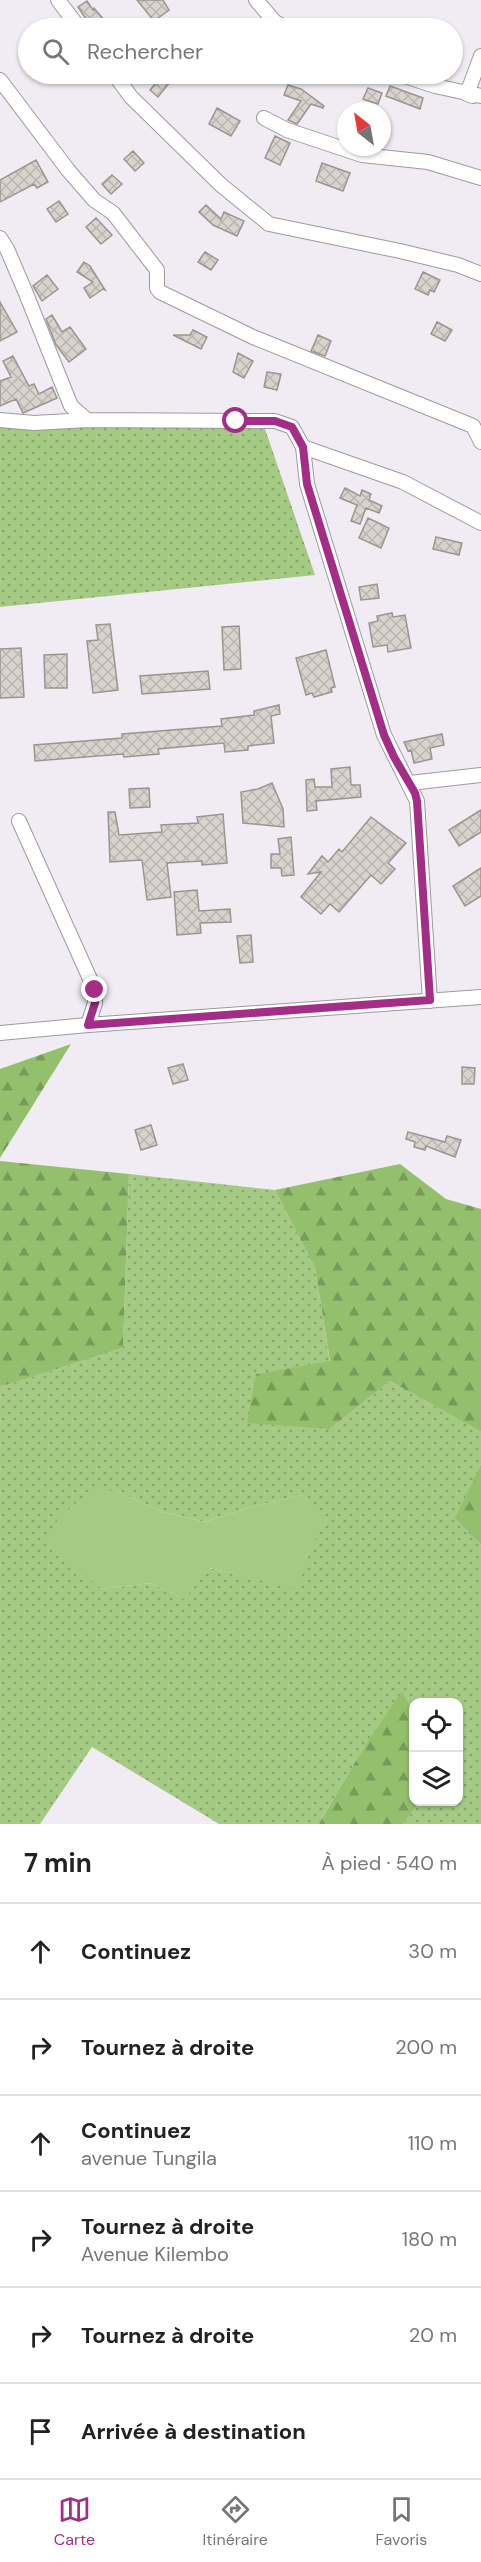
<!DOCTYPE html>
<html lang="fr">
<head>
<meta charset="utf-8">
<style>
	:root { --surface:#fff; --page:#f2f2f2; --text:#222; --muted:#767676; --line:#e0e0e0; --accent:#a32d87 }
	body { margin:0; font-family:"DM Sans",sans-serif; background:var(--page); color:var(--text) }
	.controls { position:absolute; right:18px; bottom:18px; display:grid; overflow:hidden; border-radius:12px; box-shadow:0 2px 4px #0004 }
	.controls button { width:54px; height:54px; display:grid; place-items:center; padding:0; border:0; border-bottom:2px solid var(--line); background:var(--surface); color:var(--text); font:30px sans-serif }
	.compass { position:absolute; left:337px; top:102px; width:54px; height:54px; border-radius:50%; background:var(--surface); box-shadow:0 2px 4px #0004; rotate:329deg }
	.stop { position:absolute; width:18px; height:18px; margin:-14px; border:4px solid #a32d87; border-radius:50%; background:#fff }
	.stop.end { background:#a32d87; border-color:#fff; box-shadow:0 2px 6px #0008 }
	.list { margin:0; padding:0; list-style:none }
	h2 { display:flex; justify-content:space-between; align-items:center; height:78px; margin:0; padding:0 24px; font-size:26px }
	h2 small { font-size:20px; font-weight:400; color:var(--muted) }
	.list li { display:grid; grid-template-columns:39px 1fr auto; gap:18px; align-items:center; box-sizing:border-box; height:96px; padding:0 24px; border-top:2px solid var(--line) }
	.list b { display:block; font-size:22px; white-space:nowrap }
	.list p { margin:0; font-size:20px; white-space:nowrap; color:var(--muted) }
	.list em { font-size:20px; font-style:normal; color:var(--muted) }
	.icon { flex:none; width:33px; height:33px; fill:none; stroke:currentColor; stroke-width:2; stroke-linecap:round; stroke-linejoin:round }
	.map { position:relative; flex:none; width:481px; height:1824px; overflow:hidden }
	.search { position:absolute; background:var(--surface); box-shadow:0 2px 4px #0004; left:18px; right:18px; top:18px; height:66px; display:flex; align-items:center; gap:15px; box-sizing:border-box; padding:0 21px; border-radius:33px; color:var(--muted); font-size:22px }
	.sheet { height:654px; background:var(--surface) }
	nav { display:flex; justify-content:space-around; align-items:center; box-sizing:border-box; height:84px; border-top:2px solid var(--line); background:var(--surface); font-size:16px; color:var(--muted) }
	nav a { display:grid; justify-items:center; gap:3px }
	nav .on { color:var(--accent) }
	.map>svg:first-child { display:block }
	.grass { fill:url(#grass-dots); fill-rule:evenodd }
	.forest { fill:url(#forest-firs) }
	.garden { fill:#a4ca84 }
	.building { fill:url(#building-cross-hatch); stroke:#9c958f; stroke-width:1.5 }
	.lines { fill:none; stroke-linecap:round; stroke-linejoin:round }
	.minor-casing { stroke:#9e99a0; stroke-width:16 }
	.minor { stroke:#fff; stroke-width:14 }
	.route { stroke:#a32d87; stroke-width:8 }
</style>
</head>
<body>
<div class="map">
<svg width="481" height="1824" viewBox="0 0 481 1824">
	<defs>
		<pattern id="grass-dots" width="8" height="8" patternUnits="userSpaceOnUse" patternTransform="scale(1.5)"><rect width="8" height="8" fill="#a4ca84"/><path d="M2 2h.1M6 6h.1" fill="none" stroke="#86a46c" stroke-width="1.8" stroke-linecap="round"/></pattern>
		<pattern id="forest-firs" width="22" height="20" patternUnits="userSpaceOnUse" patternTransform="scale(1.5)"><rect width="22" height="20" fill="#94bf6c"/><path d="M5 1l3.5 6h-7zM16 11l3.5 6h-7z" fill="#799b59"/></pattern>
		<pattern id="building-cross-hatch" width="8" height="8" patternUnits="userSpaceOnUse" patternTransform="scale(1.5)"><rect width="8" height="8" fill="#dad3cd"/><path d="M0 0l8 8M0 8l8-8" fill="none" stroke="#bbb5b0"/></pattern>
	</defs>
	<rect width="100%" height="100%" fill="#f1ecf4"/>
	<!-- grass -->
	<path class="grass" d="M264,426L315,575L0,607V427Z
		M129,1174L275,1190L315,1268L330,1362L256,1374L330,1429L390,1381L481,1432V1464L456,1518L481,1545V1824H403L420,1802H458V1702H414L413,1712L402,1692L365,1745L319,1824H219L92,1747L40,1824H0V1387L123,1348ZM116,1491L163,1512L205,1522L251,1507L302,1495L296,1588L209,1568L184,1599L151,1583L101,1589Z"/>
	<!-- forest -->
	<path class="forest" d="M71,1044L0,1158V1069Z
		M0,1161L129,1174L123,1348L0,1387Z
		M400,1164L446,1199L481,1209V1432L390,1381L330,1429L247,1423L256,1374L330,1361L315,1268L275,1190Z
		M481,1464V1545L455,1518Z
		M402,1691L413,1712L414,1802H420L403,1824H319L365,1745Z"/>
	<!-- garden -->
	<path class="garden" d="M93,1489L116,1491L163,1512L205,1522L251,1507L302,1495L324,1517L296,1589L210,1568L184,1599L151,1583L101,1589L48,1540L58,1518Z"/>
	<!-- building -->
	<path class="building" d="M137,0H163L169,10L154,21Z
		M87,1L93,10L94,8L111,28H95L84,16L78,7Z
		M162,76L170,82L158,97L150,90Z
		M288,85L301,89L324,106L323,108L311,104L297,124L288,120L301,101L284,95Z
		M390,86L423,98L420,109L386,96Z
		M368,88L382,93L378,104L363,99Z
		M217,108L240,121L231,136L209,124Z
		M275,136L290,143L280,165L265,158Z
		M133,151L144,163L135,171L124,159Z
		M36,160L48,182L37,188L34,184L0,202V180Z
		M322,163L350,173L343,191L316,181Z
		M112,175L122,184L111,194L102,184Z
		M59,201L68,214L56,222L47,209Z
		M206,205L221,219L224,212L244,221L237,236L213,225L199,212Z
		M96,218L112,235L101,244L86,227Z
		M205,252L218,260L211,270L198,262Z
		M84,262L90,266L105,290L103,289L90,298L84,288L93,282L77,272Z
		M423,272L440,280L434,292L430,290L428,295L415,289Z
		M47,275L58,289L42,301L33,286Z
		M0,302L17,332L0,341Z
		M52,315L62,332L70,327L86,349L69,362L56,345L46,319Z
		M437,322L452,330L445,341L431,334Z
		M193,330L207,337L201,349L173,335H190Z
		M318,335L331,341L325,356L311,351Z
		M238,353L253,361L244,378L233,372Z
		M13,356L29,386L34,384L39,394L52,387L57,398L23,413L16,399L0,406V381L11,377L3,361Z
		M267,372L281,374L277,390L264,387Z
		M345,488L360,496L362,490L371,494L369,500L382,506L379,513L366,508L360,524L351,521L357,505L340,498Z
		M368,518L389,528L381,548L359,538Z
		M436,537L462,543L459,555L433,549Z
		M377,584L379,598L361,600L359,587Z
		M392,613L393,617L405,615L411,648L388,652L387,645L373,647L369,623L378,621L377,616Z
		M110,624L118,690L93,693L87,641L98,640L96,625Z
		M239,626L241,669L224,670L222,627Z
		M21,648L24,697L0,698V649Z
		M326,650L335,687L331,688L332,692L314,697L312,693L306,695L296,658Z
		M67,654V688H45L44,655Z
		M208,671L210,689L142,694L140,676Z
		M279,705L280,714L271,716L274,743L248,746V750L225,752L224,743L158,749L159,754L124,757L123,754L35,761L34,745L122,738V734L222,726L221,719L254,715V711Z
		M442,734L444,745L430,748L432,759L414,763L411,750L408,751L404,742Z
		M350,767L351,785H360L361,797L316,801L317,810L307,811L306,780L314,779L315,787H332L331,769Z
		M272,783L283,809L284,827L243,823L241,792L258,789Z
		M149,788L150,807L130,808L129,789Z
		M481,810V832L459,846L449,830Z
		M108,812H115L119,835L162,832L161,825L198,823L197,817L223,814L227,863L202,865V861L167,863L171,897L147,900L142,860L110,862Z
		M371,817L406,843L388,863L395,869L381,884L371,875L339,912L330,904L321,914L301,897L321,872L308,874L322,856L328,862L339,849L342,852Z
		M291,837L294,875L282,876L281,868H271V854H280L278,839Z
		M481,868V896L465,906L453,886Z
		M197,890L199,911L230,909L231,922L200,923L201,933L177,935L174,892Z
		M251,935L253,962L240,963L237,936Z
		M183,1064L188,1080L173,1084L168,1068Z
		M462,1067L475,1068L474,1084H462Z
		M151,1125L157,1145L141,1150L135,1130Z
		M408,1132L445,1142L447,1136L461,1140L455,1157L426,1146L425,1150L414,1147L415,1142L406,1139Z"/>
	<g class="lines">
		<!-- minor casing -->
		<g class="minor-casing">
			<path id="minor" d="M58,0L79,28
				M256,0L275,22L286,28
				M114,74L131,97L221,185L269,224L400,251L458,265L481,274
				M399,74L435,86L481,96
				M0,80L68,170L94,200L113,213L157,270V288L160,292L253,337L473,426L481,442
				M473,96L467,94L481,56
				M264,118L287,130L362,155L428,162L481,178
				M0,238L7,249L25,291L71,406L87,420
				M0,420L34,423L87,420L275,421L292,427L303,447L307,484L384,735L417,801L430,1001
				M303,447L403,482L481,523
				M410,783L481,775
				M19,821L95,990V1003L88,1025
				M0,1033L88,1025L481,997"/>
		</g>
		<!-- minor -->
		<use href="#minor" class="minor"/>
	</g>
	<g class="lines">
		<!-- route -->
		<path class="route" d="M95,990V1003L88,1025L430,1000L417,801L415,793L394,757L384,735L307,484L303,447L292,427L275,421H236"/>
	</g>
</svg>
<div class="controls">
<button><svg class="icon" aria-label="locate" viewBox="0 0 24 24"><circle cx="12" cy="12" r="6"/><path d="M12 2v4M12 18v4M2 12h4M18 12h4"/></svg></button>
<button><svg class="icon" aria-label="layers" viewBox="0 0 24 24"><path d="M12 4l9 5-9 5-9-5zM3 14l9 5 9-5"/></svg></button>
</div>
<svg class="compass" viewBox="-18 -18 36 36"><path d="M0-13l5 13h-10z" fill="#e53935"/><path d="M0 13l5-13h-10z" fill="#767676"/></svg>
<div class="stop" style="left:236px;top:421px"></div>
<div class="stop end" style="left:95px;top:990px"></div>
<div class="search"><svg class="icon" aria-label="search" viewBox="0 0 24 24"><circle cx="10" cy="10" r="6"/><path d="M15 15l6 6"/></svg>Rechercher</div>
</div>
<section class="sheet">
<h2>7 min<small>À pied · 540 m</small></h2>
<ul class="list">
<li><svg class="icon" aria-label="ahead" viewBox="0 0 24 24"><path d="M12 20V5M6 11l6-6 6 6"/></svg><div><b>Continuez</b></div><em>30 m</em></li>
<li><svg class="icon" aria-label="right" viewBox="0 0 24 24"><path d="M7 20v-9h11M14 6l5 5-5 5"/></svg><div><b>Tournez à droite</b></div><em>200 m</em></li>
<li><svg class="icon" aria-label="ahead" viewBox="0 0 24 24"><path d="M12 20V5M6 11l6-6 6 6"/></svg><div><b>Continuez</b><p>avenue Tungila</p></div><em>110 m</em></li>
<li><svg class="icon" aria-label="right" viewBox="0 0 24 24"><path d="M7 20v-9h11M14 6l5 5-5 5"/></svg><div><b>Tournez à droite</b><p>Avenue Kilembo</p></div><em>180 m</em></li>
<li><svg class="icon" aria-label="right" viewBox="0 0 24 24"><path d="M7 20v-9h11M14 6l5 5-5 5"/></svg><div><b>Tournez à droite</b></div><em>20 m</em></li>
<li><svg class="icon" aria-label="arrive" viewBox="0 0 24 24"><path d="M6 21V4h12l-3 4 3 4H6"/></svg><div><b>Arrivée à destination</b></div></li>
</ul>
</section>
<nav>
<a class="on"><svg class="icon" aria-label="map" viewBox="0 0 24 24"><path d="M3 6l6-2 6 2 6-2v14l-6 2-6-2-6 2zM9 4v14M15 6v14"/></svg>Carte</a>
<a><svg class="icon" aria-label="directions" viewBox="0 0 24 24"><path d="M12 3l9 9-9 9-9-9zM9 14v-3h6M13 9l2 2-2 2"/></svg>Itinéraire</a>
<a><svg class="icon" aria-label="saved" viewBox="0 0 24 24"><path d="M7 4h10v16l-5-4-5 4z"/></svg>Favoris</a>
</nav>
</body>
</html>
